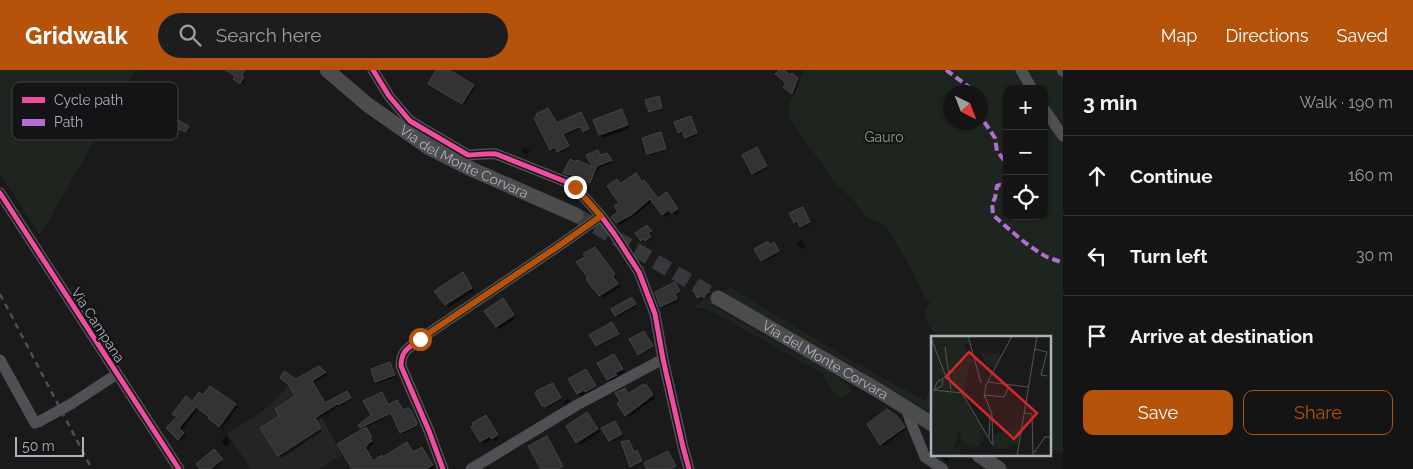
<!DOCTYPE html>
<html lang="en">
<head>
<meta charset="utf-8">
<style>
	:root { --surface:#141414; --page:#1d1d1d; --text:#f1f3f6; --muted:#9d9ea0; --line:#333334; --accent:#b45309 }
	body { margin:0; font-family:Raleway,sans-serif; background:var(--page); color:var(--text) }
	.controls { position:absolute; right:15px; top:15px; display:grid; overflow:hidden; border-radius:10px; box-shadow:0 1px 4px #0004 }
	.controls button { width:45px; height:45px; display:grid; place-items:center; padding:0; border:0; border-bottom:1px solid var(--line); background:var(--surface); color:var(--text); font:25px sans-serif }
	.compass { position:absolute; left:943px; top:15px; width:45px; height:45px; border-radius:50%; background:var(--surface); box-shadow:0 1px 4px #0004; rotate:138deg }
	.scale { position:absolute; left:15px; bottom:12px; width:69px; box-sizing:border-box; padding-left:5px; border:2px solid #acb1bb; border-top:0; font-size:14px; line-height:18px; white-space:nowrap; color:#acb1bb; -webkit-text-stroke:4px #141417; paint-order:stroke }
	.stop { position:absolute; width:15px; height:15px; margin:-11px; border:4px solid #b45309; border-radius:50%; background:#fff }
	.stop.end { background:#b45309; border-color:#fff; box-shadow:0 1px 5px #0008 }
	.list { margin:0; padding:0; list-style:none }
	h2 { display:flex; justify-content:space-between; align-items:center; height:65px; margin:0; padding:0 20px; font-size:21px }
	h2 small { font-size:16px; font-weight:400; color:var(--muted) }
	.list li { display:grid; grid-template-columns:32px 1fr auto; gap:15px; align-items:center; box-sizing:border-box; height:80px; padding:0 20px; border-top:1px solid var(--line) }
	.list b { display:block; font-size:19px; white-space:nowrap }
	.list em { font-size:16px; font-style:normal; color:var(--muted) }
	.actions { display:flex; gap:10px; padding:15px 20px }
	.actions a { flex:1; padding:11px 0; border:1px solid var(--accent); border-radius:10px; text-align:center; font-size:18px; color:var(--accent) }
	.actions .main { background:var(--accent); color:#fff }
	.icon { flex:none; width:28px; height:28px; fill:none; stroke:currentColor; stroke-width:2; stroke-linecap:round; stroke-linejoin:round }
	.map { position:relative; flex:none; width:1063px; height:399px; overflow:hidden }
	header { display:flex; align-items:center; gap:30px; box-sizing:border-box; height:70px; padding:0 25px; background:var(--accent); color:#fff }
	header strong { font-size:24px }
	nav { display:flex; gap:28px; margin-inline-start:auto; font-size:18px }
	.search { width:350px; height:45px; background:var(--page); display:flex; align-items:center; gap:12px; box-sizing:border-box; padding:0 18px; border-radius:28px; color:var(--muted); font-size:19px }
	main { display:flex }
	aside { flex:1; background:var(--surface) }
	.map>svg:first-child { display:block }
	.built { fill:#242427 }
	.green { fill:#1e251f; fill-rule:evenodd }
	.shadow { fill:#0007 }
	.building { fill:#333335; stroke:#434447 }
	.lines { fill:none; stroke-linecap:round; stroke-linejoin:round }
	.major-tunnel { stroke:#37383b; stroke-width:15; stroke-dasharray:15 8; stroke-linecap:butt }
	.minor { stroke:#4e5054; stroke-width:11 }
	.major { stroke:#4c4c4f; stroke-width:15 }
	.rail { stroke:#4e5052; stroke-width:2.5; stroke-dasharray:6 5; stroke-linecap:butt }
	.minor-bridge { stroke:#4e5054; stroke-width:11 }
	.quiet { stroke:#b36fd0; stroke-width:4; stroke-dasharray:8 4; stroke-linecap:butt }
	.cycleway-casing { stroke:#141417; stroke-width:8 }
	.cycleway { stroke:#ef4d9e; stroke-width:5 }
	.route { stroke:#b45309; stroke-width:6 }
	.labels { text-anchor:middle; stroke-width:4; stroke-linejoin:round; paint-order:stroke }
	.park-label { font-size:14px; fill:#83a685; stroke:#141417 }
	.street-label { font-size:14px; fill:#acb1bb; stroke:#141417 }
	.inset-road { fill:none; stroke:#54565b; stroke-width:1 }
	.view { fill:#d62828; fill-opacity:0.15; stroke:#d62828; stroke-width:2.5 }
	.inset-edge { fill:none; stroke:#acb1bb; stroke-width:2.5 }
	.key { fill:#141417; stroke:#424348; stroke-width:1 }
	.key-label { font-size:14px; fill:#acb1bb }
</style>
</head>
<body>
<header>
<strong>Gridwalk</strong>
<div class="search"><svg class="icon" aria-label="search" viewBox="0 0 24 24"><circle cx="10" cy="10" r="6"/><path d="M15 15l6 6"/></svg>Search here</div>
<nav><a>Map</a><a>Directions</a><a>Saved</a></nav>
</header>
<main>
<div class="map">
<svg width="1063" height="399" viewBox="0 0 1063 399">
	<rect width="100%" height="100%" fill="#1a1a1b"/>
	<!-- built -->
	<path class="built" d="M299,306L342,385L320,399H251L227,363L262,342Z"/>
	<!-- green -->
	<path class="green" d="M0,0H135L40,165L0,104Z
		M802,0H1063V383L1049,378V268H938L927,253L925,241L930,233L922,222L917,210L891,163L883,154L867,148L857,134L839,116L834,113L823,95L804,70L790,48L788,37L803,3ZM1007,19H1044V146H1007ZM951,22H981V52H951Z
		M731,218L847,288L925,331L929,323L932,321V344L843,290L747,236L721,223L714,235L719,238L718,239L831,302L853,320L842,329L833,323L822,303L715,243L705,239L693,237L706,229Z"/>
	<!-- shadow -->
	<path class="shadow" d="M229,0H239L245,5L243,8L245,10L242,15L236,11V6Z
		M438,0H454L452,3L475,18L464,35L431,15Z
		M781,0L790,6L792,4L799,10L794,25L784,17L787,13Z
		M658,27L663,39L652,43L650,41Z
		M548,39L557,54L581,43L590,60L585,63L581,58L564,66L569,78L559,83L557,79L552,81L551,79Z
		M622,41L624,44L630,58L603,68L600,65L595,51Z
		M160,45L167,46L188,58L190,59L188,63L174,58L171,69L155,63L153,62Z
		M690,47L698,65L687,69L684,62L681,64L679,62Z
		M660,64L662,65L667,80L650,85L648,83Z
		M525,77L530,81L526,85L521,81Z
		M758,80L768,98L755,105L753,103Z
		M601,86H608L612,92L599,98L591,113L572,104L571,106L566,104L594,100Z
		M642,113L658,130L669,126L679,142L675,145L672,142L665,147L653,131L633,147L619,155L613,147L620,142L621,116Z
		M804,140L811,154L802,158L799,153L796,154L795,152Z
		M649,158L652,163L649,165L652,169L647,172L646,170L643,172L637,164Z
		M802,170L806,177L801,179L797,172Z
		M768,172L771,176H776L780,183L763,192L762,190Z
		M598,181L617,208L615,209L620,217L603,228L600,225Z
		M463,204L474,221L449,237L436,221Z
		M677,216L681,223L675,226L678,231L663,238L661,236Z
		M706,216L711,224L700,229L695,221Z
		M633,230L637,236L618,247L616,245Z
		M506,233L516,248L499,259L497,256Z
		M614,255L619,266L598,277L591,266Z
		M645,264L653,278L640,286L639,284Z
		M614,285L625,302L617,307L618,308L611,312L598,294Z
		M390,293L396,307L378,313L376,311Z
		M318,298L327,305L313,314L325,335L349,325L352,330L341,336L340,335L316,351L322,361L281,388L261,358L280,346L297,327L296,311Z
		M586,300L598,320L589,324L587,323L581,327L570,309Z
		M554,316L562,330L548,338L545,337L537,324Z
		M210,317L238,337L222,358L212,351L210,347L199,338L181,361L186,366L181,371L168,358L192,332L203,326Z
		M649,319L655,328L629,347L626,345L622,331L627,322L629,325Z
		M383,325L389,337L403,342L411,341L418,355H416L417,357L403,364L392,344L365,358L373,370H372L374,374L367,380L374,392L383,388L407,374L413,383L424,381L435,397L432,399H353L364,360L361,357L372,345Z
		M568,328L570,331L566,334L564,331Z
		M590,346L600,362L580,375L574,367Z
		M486,347L500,368L495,371L493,369L484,374L472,357Z
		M898,349L906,359L883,376L881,374Z
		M617,354L623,366L612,372L603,358Z
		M227,366L230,373L226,377L221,371Z
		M214,381L223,391L214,399H201Z
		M637,382L643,393L633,398L631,396L634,383Z
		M938,385H942L949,390L948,392Z"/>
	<!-- building -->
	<path class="building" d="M225,0H245L242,6L244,7L240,14L233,9L235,6Z
		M436,0H450L474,15L462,34L428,14Z
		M779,0H784L790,5L792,3L798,8L792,24L783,17L786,13L775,4Z
		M659,26L662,38L649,42L645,30Z
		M144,35L159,43L160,42L166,45V44L189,56L186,62L173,57L169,68L152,62L156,50L140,42Z
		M548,38L557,53L581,42L589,59L583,62L581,57L579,58V57L563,64L569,76L557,82L555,77L550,80L534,48L537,46L536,44Z
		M622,39L628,55L599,65L593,50Z
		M691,46L697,63L685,68L682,61L678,63L674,52Z
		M661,62L666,79L647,84L642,68Z
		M757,77L767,96L752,104L742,85Z
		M598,80L600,85L607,83L612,90L597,96L590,113L570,104L569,105L563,103L570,89L576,92L577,90L592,97L586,85Z
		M636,103L642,112L644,110L658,128L667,122L678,139L671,143L669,140L662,145L650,129L631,145L616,153L611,147L618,142L614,136L619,133L607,116L617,109L620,114Z
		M803,137L810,152L800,157L797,151L794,153L789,143Z
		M647,155L652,161L648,163L651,167L645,171L643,169L641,171L635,163Z
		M768,171L770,175L774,172L779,181L761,191L754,179Z
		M595,177L615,204L613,206L618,214L599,226L594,219H593L586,209L588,208L576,192L585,187L583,184Z
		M463,202L472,218L445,235L434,221Z
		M675,212L680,221L675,224L677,229L660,237L655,222Z
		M706,215L710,222L697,228L694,221Z
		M632,227L636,234L615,246L611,239Z
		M503,228L514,245L496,257L484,241Z
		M612,252L619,264L596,276L589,265Z
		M644,261L653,276L638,285L629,269Z
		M614,284L623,299L615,303L617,305L607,310L597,293Z
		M390,292L395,305L375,312L371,299Z
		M319,296L326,302L312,311L325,333L347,321L351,328L338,335L337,334L315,348L321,358L278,386L260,358L279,346L275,339L295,326L288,314L280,308L284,301L296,309Z
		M586,299L596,316L585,322L584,320L577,324L568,309Z
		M553,313L561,328L545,337L544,335L542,336L535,323L537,322L536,321Z
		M643,314L644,316L646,314L653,325L640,335L625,346L617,333L620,331L615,323L625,318L628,324Z
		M210,316L236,334L219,357L208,348L209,347L196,337L179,358L184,363L178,370L166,358L177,347L172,344L186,326L192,331L199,322L203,325Z
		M382,322L388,335L397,330L403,340L407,338H409L410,340H411L417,353L416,354L417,355L400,363L391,343L360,358L358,355L371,345L363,331Z
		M887,339L897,346L905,357L880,375L867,354Z
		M587,342L598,359L576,373L566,356Z
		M486,345L498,365L491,369L490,366L480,372L471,357L473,355L472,353Z
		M615,351L622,364L609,371L601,358Z
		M366,357L372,367L370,368L372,371L367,374V376L365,377L373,391L382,385L383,387L407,372L413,382L422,377L433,395L426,399H352L337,374Z
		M547,366L563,396L558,399H541L528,376Z
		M629,370L634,382L637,380L642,391L630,397L621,372Z
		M214,379L223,389L210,399H200L196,394Z
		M668,381L676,396L670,399H647L644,393Z"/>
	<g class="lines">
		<!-- major-tunnel -->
		<path class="major-tunnel" d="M576,145L718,228"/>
		<!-- minor -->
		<path class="minor" d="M373,0L389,26L410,51L468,85C477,85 486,83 496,84L569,113L575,117L601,146L615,165L639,202L655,244L663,289L683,377L689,399
			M1021,0L1032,19
			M1062,0L1063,1
			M1044,39L1063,66
			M0,123L179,399
			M0,290L35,353L40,351
			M71,334L117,304
			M906,337L910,350L925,387L943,399
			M443,399L429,361L401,296C401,280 409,278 420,269L560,175L601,146
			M471,399L577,335L663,289"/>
		<!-- major -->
		<g class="major">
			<path id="s1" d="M327,0L368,35L428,77L471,99L576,145"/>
			<path id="s2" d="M718,228L881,322L932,354"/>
			<path d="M979,385L999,399"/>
		</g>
		<!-- rail -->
		<path class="rail" d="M0,224L92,399"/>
		<!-- minor-bridge -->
		<path class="minor-bridge" d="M40,351L71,334"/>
		<!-- quiet -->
		<path class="quiet" d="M946,0L976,22
			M981,29L983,32V50L995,68L997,81L1007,94
			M1007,112V116L1005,118L1000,115L997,116L995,128L992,133L993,145C1010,160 1026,175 1045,186C1051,189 1057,190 1063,193"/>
		<!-- cycleway casing -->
		<g class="cycleway-casing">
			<path id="cycleway" d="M373,0L389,26L410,51L468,85C477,85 486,83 496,84L569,113L575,117L601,146L615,165L639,202L655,244L663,289L683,377L689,399
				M0,123L179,399
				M443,399L429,361L401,296C401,280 409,278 420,269L560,175L601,146"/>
		</g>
		<!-- cycleway -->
		<use href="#cycleway" class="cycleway"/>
	</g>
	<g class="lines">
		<!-- route -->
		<path class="route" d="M420,269L560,175L601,146L575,117"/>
	</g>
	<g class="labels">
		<!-- park labels -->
		<g class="park-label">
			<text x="884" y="72">Gauro</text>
		</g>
		<!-- street labels -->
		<g class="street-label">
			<text dy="5" stroke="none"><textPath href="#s1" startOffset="166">Via del Monte Corvara</textPath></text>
			<text transform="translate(98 255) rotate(57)" y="5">Via Campana</text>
			<text dy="5" stroke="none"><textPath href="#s2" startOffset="124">Via del Monte Corvara</textPath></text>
		</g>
	</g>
	<!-- overview -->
	<g transform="translate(931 266)">
		<rect width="120" height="120" fill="#1a1a1b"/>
		<path d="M0,0H36L38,5L33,9L52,47H49L43,28H39L32,61L52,94L47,98L53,96L55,99H51L53,104L47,111L40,112L31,106L28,93L22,117L29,108L30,120H0ZM54,16L70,19L64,32L56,29L50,18ZM90,90L87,108L64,114L62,99Z" fill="#1e251f"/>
		<path class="inset-road" d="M37,0L50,47M0,2L15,41L6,46L3,54M14,11L20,54M103,13L116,16L110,39L116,40M57,46L97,51M2,54L31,57L61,108M3,54L11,50L12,44M53,59L73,61L78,50M54,60L61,79L62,110M53,62L55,49L81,0M93,77L101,78L102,120M58,102L59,79M103,117L114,101H120M86,120L106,0"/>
		<path class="view" d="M38,16L106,77L83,103L15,41Z"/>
		<rect width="120" height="120" class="inset-edge"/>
	</g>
	<!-- legend -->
	<rect x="12" y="12" width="166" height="58" rx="8" class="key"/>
	<rect x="22" y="27" width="23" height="6" fill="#ef4d9e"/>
	<rect x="22" y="49" width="23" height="7" fill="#b36fd0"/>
	<g class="key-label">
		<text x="54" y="35">Cycle path</text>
		<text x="54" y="57">Path</text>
	</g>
</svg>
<div class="controls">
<button>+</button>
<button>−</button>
<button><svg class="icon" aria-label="locate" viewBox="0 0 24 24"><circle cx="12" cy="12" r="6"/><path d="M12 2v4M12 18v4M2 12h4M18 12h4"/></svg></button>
</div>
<svg class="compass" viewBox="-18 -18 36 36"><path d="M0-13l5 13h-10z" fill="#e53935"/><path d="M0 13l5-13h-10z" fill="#9d9ea0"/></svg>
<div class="scale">50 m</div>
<div class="stop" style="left:420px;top:269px"></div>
<div class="stop end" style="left:575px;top:117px"></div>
</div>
<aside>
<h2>3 min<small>Walk · 190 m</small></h2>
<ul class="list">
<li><svg class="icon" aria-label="ahead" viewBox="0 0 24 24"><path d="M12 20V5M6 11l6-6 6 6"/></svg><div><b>Continue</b></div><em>160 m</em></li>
<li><svg class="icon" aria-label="left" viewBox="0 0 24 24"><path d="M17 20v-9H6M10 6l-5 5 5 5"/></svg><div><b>Turn left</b></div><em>30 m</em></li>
<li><svg class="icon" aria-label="arrive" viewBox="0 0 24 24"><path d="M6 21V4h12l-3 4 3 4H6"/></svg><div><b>Arrive at destination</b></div></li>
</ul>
<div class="actions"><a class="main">Save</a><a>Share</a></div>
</aside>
</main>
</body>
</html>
